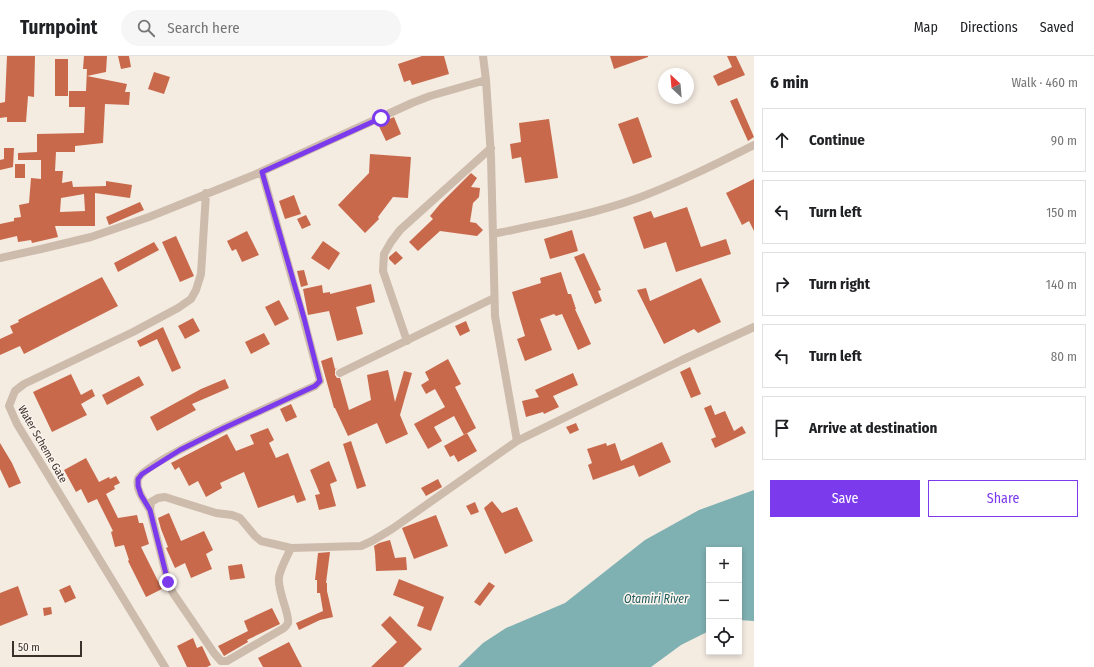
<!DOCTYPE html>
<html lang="en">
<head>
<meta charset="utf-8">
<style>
	:root { --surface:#fff; --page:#f6f6f6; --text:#202124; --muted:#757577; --line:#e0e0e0; --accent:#7c3aed }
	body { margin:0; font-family:"Fira Sans Condensed",sans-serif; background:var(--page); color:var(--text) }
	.controls { position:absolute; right:12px; bottom:12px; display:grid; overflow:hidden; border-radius:0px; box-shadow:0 2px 6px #0003 }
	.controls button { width:36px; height:36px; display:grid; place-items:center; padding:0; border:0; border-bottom:1px solid var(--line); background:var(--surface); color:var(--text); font:20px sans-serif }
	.compass { position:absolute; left:658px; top:12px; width:36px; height:36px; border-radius:50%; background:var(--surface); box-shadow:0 2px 6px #0003; rotate:334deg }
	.scale { position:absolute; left:12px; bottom:10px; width:70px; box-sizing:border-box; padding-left:4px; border:2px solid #3b302b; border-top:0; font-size:11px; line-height:14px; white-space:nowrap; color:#3b302b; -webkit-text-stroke:3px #fbf5ee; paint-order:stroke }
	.stop { position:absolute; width:12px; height:12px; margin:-9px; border:3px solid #7c3aed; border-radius:50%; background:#fff }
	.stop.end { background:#7c3aed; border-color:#fff; box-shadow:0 1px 4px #0008 }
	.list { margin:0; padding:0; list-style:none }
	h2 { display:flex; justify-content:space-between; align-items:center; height:52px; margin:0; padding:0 16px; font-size:17px }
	h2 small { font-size:13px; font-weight:400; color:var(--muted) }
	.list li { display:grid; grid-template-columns:26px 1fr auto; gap:12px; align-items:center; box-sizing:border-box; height:64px; margin:0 8px 8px; padding:0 8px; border:1px solid var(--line); border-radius:0px }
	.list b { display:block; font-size:15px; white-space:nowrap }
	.list em { font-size:13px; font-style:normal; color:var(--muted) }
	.actions { display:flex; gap:8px; padding:12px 16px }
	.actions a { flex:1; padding:9px 0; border:1px solid var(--accent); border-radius:0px; text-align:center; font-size:14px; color:var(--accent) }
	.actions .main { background:var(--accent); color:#fff }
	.icon { flex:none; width:22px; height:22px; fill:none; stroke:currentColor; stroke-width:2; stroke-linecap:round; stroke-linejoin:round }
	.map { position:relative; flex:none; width:754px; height:611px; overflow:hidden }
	header { display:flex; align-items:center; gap:24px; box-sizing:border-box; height:56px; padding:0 20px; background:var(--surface); border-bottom:1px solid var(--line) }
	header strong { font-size:19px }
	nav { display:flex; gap:22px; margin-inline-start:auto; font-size:14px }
	.search { width:280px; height:36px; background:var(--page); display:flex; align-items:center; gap:10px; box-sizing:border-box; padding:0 14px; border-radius:22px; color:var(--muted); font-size:15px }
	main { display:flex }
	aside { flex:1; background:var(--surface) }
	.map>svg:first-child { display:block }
	.water { fill:#7fb0b2 }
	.building { fill:#c8694b; fill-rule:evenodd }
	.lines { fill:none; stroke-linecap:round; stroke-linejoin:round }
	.minor { stroke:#cdbbac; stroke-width:8 }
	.route { stroke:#7c3aed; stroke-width:5 }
	.labels { text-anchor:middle; stroke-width:3; stroke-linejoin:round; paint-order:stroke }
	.street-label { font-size:11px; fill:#3b302b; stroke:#fbf5ee }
	.water-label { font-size:12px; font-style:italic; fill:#1f5a5e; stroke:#fbf5ee }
</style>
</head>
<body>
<header>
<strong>Turnpoint</strong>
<div class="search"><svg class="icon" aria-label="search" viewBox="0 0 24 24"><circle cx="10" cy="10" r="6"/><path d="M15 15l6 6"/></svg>Search here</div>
<nav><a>Map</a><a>Directions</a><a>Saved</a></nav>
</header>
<main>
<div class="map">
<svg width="754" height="611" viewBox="0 0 754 611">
	<rect width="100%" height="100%" fill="#f4ebe1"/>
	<!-- water -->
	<path class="water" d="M754,434V565L739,564V494H709V575L681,589L651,611H458L483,587L506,572L565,547L645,484L699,454Z"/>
	<!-- building -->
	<path class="building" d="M7,0H35L34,41L28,40L26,66H7V61L0,62V47L5,46Z
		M84,0H107L106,16L87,20L127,28L125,36H130L129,49L105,48L103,87L75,90V96H56L55,115H63L62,127L72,125L73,131L106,130V125L132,129L130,142L95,137V170H55L58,181L32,187L31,184L18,186L17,180L0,184V168L14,165V162L21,161L19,149L29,147L31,122L41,123V104H18V97L37,96V78L84,77L85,51H69V35H86L87,13H83ZM84,138L85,155L60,156L61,142Z
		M118,0H129L131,11L121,13Z
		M422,0H444L449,18L412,29L410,24L404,26L398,8Z
		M610,0H648V1L614,13Z
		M727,0H736L745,19L718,30L713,20L732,11Z
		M55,3H68V40H55Z
		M154,16L170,21L164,38L148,33Z
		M737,42L754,81L748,85L730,45Z
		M394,61L401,78L386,85L378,68Z
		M638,61L652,101L633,108L618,68Z
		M549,63L558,122L525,127L521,101L512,103L510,88L521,86L519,67Z
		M4,92H14L13,111L0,114V104L4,103Z
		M370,98L411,101L408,142L393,141L378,161L379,163L365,177L338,149L369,117Z
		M15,108H25V122H15Z
		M471,117L477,122L471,131L480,132L479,141L473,147L470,166L476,167L483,174L477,180L440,175L418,195L409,186L433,163L430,160L440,148Z
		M754,123V175L749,165L742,169L726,137Z
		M294,139L301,158L285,163L279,145Z
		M140,146L144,154L109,169L106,161Z
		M687,151L701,191L726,183L731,198L676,216L666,186L644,193L633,161L651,155L654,162Z
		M306,159L311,169L302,173L297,163Z
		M572,174L578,195L550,203L544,183Z
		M247,175L259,199L242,206L236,193L232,195L227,185Z
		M176,180L194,220L180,226L162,186Z
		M323,185L340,197L329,214L311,202Z
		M154,186L159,194L118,216L114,207Z
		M396,195L403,202L395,209L389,203V201Z
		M584,197L601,234L598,235L602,245L595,248L574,201Z
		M304,214L308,229L301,231L297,215Z
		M561,216L568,238H571L576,253H575L591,288L578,294L562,258L556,260L554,258L540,263L552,294L525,305L517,283L525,280L512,236L541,227L540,222Z
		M102,221L118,250L24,298L20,290L0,299V283L13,277L10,270L19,266L18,264Z
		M701,222L721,266L698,277L694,273L664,288L637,234L646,232L650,245Z
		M371,228L375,246L356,251L363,278L337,285L329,255L308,259L303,233L322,229L323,237L330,236V238Z
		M279,244L289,263L275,270L265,251Z
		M193,262L200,275L185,283L178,270Z
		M466,265L470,275L460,280L455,270Z
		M163,271L181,312L172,316L157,283L140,291L137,285Z
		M264,277L270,288L251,298L245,286Z
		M332,301L335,313L337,312L335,314V319L337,322H340L349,354L371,344L367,319L388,314L395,346L404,315L412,317L400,359L408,378L386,388L377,367L348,380L335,352H334L321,305Z
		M448,303L461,328L455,331L476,372L464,379L454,360L434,371L442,385L428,393L414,368L445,351L435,333L426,338L421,329L429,324L425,316Z
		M690,311L701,338L691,342L680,316Z
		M573,317L578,329L553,340L559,351L544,358L543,356L526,361L522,345L539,341L535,334Z
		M71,318L81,339L92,333L95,340L81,348L87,359L52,376L33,336Z
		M139,320L144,329L107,349L102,339Z
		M225,323L229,332L192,348L196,354L157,375L150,361L201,333Z
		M291,348L297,361L286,366L280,353Z
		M711,349L715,359L725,355L734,375L742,370L746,377L715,392L711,383L716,381L704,352Z
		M576,367L579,374L570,378L566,371Z
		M268,372L274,384L269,387L276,402L288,397L306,444L297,447L294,439L258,452L244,416L220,427L222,432L206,441L198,425L189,430L179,411L175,414L171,407L227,378L236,395L254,388L250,379Z
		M467,377L477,395L458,406L454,399L450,401L444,390Z
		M351,385L366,430L357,433L343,388Z
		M662,386L671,406L639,421L634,409L593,424L588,409L592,407L587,393L606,387L607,390L615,387L621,405Z
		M0,387L12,407L21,427L9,432L0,413Z
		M86,402L99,426L109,421L110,423L116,420L120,427L114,430L115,433L106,438L118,462L137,459L139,467H143L149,488L141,491L162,533L146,541L128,505L129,504L124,489L115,491L111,476L113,475L97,443L88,447L81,433L76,436L64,414Z
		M329,405L337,425L330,428L336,450L319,454L315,439L320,438L310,414Z
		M438,423L442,431L426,440L421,432Z
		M492,445L502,457L517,451L533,485L505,498L484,452Z
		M475,446L479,456L471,459L466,450Z
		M169,457L181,485L204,475L213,494L206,498L212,513L191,522L185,507L175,512L166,492L168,491L161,473L158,462Z
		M436,459L448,490L414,503L402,472Z
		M390,484L395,502L406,501L407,514L376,515L375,497L374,490L379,487Z
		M330,496L326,527H327V535L333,561L320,564L299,574L296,567L323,555L320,537H317V524H315L318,497Z
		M242,508L245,522L230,524L228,510Z
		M399,523L444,541L431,575L417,570L424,551L393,539Z
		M489,526L495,530L480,550L474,546Z
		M70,529L76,542L65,547L59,534Z
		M18,530L28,559L0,570V537Z
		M51,551L52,558L44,560L43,552Z
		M272,552L280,568L247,584L248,586L224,600L218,590L248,575L244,565Z
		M390,560L422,593L403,611H371L397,586L381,569Z
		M193,582L197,592L202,590L211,609L207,611H187L177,590Z
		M289,586L302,611H263L258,602Z"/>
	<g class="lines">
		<!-- minor -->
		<path class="minor" d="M483,0L486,24L491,101L495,260L517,385
			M493,178C541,168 591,159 638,142C678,127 716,108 754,89
			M0,202L41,193L91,181L149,161L254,119L412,47L430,40L486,24
			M407,285L383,215L384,198L391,186L400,174L491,92
			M340,317L494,242
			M150,454C145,446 135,433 138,423C144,405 291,341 315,330L320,325L303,261L262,116
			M291,492C287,501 281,511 279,521C277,535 290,558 288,567C287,569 286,570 284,572L227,605H221L214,597L173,537L168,526L150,454L151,446L158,442L165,441L216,457L232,459L240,462L255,480L261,485L291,492L361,490L372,485L392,473L517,385L682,304L754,271
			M165,611L17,368L9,350L15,335L24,328L133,276L178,252L191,243L196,234L201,218L206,137"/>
	</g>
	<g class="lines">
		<!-- route -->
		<path class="route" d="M168,526L150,454L141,439L138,430V423L142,418L180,394L224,372L315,330L320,325L304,262L262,116L381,62"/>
	</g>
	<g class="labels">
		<!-- street labels -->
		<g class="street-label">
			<text transform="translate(43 388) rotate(60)" y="4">Water Scheme Gate</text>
		</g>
		<!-- water labels -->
		<g class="water-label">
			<text x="656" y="547">Otamiri River</text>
		</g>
	</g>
</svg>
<div class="controls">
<button>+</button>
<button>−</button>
<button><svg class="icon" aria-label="locate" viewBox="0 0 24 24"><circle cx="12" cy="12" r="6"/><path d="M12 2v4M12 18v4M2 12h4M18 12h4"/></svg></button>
</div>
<svg class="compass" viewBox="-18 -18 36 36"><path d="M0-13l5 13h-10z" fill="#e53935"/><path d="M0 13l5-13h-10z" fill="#757577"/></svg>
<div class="scale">50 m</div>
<div class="stop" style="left:381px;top:62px"></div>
<div class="stop end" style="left:168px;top:526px"></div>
</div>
<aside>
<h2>6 min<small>Walk · 460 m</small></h2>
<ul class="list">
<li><svg class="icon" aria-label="ahead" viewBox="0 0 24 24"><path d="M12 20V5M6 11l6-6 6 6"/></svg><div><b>Continue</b></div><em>90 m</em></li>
<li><svg class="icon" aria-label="left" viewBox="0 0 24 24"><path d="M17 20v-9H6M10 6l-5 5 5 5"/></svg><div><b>Turn left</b></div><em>150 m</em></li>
<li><svg class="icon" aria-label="right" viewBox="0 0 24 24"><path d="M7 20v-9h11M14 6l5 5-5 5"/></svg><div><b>Turn right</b></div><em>140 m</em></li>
<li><svg class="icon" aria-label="left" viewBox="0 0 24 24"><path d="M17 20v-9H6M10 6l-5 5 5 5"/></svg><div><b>Turn left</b></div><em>80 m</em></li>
<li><svg class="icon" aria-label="arrive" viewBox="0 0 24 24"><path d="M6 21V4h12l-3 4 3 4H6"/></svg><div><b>Arrive at destination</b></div></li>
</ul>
<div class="actions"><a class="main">Save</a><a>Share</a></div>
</aside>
</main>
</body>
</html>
